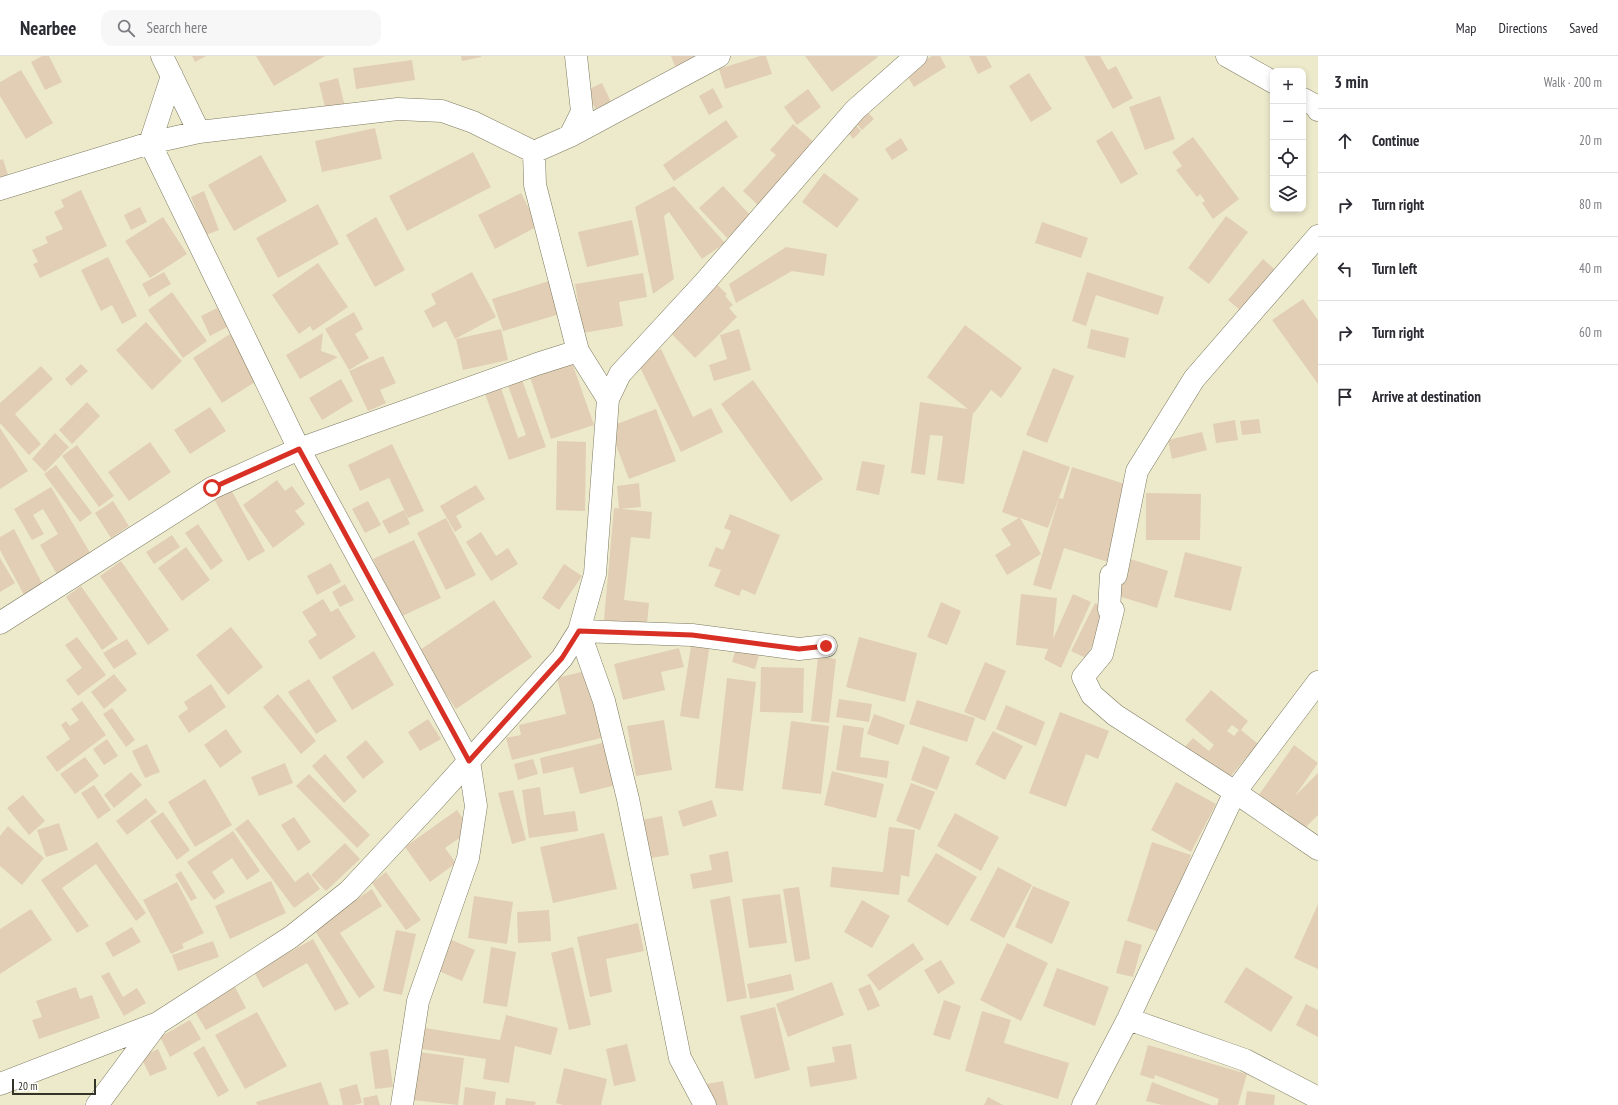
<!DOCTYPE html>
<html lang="en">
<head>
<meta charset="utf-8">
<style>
	:root { --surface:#fff; --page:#f7f7f7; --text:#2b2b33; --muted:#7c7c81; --line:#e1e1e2 }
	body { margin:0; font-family:"PT Sans Narrow",sans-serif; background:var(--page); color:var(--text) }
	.controls { position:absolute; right:12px; top:12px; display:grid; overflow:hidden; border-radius:8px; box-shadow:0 2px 6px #0003 }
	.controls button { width:36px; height:36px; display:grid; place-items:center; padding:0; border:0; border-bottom:1px solid var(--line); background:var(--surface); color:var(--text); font:20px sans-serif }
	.scale { position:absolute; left:12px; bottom:10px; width:84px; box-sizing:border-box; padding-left:4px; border:2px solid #343327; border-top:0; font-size:11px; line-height:14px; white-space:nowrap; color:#343327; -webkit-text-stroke:3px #fff; paint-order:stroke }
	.stop { position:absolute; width:12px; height:12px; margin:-9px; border:3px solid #d93025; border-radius:50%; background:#fff }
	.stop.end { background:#d93025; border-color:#fff; box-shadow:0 1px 4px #0008 }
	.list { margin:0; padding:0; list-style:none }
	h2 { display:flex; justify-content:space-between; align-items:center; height:52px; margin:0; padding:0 16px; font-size:17px }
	h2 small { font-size:13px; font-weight:400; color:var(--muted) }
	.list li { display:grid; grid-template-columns:26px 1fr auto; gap:12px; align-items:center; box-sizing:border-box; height:64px; padding:0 16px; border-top:1px solid var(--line) }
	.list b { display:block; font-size:15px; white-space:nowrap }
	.list em { font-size:13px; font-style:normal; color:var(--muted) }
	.icon { flex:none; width:22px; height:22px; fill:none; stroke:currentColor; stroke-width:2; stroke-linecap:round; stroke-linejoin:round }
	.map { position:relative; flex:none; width:1318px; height:1049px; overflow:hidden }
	header { display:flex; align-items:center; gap:24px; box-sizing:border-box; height:56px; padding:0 20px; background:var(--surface); border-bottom:1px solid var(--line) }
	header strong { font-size:19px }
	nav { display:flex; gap:22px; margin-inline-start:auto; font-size:14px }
	.search { width:280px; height:36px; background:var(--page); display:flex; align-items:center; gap:10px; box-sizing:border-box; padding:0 14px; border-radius:12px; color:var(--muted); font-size:15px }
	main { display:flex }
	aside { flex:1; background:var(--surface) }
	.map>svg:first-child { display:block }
	.building { fill:#e1ceb5; fill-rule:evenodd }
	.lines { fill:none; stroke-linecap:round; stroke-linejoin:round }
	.minor-casing { stroke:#7c795e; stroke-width:23 }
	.highway-casing { stroke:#7c795e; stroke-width:23 }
	.minor { stroke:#fff; stroke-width:22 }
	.highway { stroke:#fff; stroke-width:22 }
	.route { stroke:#d93025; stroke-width:5 }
</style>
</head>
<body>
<header>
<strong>Nearbee</strong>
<div class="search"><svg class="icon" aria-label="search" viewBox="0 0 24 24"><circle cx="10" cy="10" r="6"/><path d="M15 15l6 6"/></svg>Search here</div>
<nav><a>Map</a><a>Directions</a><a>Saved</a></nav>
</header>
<main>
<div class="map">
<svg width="1318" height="1049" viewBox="0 0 1318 1049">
	<rect width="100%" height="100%" fill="#edeacc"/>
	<!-- building -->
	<path class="building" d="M42,0H49L62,26L45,34L31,6Z
		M192,0H206L195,6Z
		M256,0H325L274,30Z
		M461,0H481V1L462,5Z
		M671,0H694L696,3L675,10Z
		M760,0H766L772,18L725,33L719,13Z
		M805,0H877L878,1L832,36Z
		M932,0H940L946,11L914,31L905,16Z
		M969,0H986L992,11L978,18Z
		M1084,0H1100L1108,14L1116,10L1133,42L1113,53Z
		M412,4L415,24L356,33L353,12Z
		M21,14L53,67L26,83L0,40V26Z
		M1029,17L1052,53L1031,66L1009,30Z
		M338,22L346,55L327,59L319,27Z
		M602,27L611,46L595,53L587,34Z
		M713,32L723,51L709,59L699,40Z
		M808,33L821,51L797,69L784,51Z
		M1160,40L1175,83L1145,94L1129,51Z
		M864,52L874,63L862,74L852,63Z
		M726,64L738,81L674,125L663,109Z
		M854,67L861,75L853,83L846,74Z
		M793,68L815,87L759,150L743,135L776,99L770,94Z
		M375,72L382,103L322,116L315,85Z
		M1112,75L1138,118L1121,128L1096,85Z
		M1193,81L1239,143L1213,163L1202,147L1205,145L1200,138L1197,141L1176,114L1182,110L1172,96Z
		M901,82L908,94L892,104L885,93Z
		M473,96L491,131L407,175L389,140Z
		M261,99L287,145L234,175L208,129Z
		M3,103L8,119L0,122V104Z
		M824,117L859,143L837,172L802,146Z
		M674,130L725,187L702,203L669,156L664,160L674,223L653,238L635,151Z
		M723,130L751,160L727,182L699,152Z
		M81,134L107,190L40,222L33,208L38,206L32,194L48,187L45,181L63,173L54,156L64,151L61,144Z
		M204,135L219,174L206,179L191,141Z
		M521,137L538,170L495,193L478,159Z
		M318,148L339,188L278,222L256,182Z
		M140,151L147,166L131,174L124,159Z
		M1226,160L1248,176L1209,228L1188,212Z
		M163,161L187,198L150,222L125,185Z
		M376,161L405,214L375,231L346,179Z
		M632,164L639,199L587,211L578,176Z
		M1042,166L1088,182L1081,202L1035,187Z
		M786,191L827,198L824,220L792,215L736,247L729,228Z
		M108,201L137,260L122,268L112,249L101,255L81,214Z
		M1263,203L1281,219L1247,260L1228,244Z
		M318,207L348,251L313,275L310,270L299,278L272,239Z
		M164,216L171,228L149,241L142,228Z
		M472,216L496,261L455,283L446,265L433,272L424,255L436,248L431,238Z
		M1087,216L1164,241L1158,259L1096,239L1086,270L1072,265Z
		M643,217L647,241L619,246L623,270L583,277L575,228Z
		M552,224L563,257L503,275L492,243Z
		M712,224L727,238L725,240L733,249L729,252L737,261L695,302L665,271Z
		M172,236L207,285L183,302L148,254Z
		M1303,243L1318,264V328L1272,264Z
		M217,252L227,271L210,280L201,260Z
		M354,256L363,273L355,278L369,302L349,314L325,273Z
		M146,266L182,305L152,334L116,294Z
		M965,269L1022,312L1001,342L991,334L974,357L973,356L964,428L937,424L943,380L930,379L925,419L911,417L920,346L968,353L927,321Z
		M501,273L508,304L463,314L456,283Z
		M739,273L751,314L714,325L709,309L727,303L720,279Z
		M1091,273L1129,282L1125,302L1087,292Z
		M323,277L321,295L338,301L300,323L286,299Z
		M230,278L258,324L222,347L193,302Z
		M661,293L693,361L711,352L723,376L681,396L637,305Z
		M383,300L396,327L380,334L386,347L368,355L349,315Z
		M570,301L594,369L551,383L528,315Z
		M81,308L88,315L71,330L65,323Z
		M41,310L53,323L15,358L41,388L29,399L0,367V347Z
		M1053,312L1074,320L1047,387L1026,379Z
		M521,321L546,391L509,404L484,335L500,329L518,382L526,379L507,327Z
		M341,323L353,345L322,364L309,342Z
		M753,324L823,423L791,446L721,348Z
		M87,346L100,360L72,388L59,374Z
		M210,351L226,375L190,398L174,374Z
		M656,353L676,405L629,423L609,371Z
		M1259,363L1261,377L1242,379L1240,365Z
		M1235,364L1238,384L1216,387L1213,368Z
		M0,372L28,415L0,433Z
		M1202,376L1207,394L1172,403L1168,384Z
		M55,377L69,391L45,416L32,403Z
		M557,385L586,386L585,455L556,454Z
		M150,386L171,416L129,445L108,416Z
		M392,388L424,455L408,462L389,422L360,435L348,409Z
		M77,389L114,440L99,451L62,400Z
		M1023,394L1070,411L1048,472L1020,462L1041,498L1007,519L995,499L1011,489L1001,473L1019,462L1002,456Z
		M862,405L885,409L879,439L856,434Z
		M56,409L92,457L80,466L44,418Z
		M1072,411L1131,430L1108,506L1064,492L1051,534L1033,529L1059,442L1063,443Z
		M277,424L285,435L292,430L305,448L295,455L305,468L273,492L243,449Z
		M639,427L641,451L619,453L617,430Z
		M476,429L485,443L456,460L462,471L455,476L440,450Z
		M51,431L92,500L58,520L40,489L58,478L43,453L33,459L44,478L32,484L14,453Z
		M230,432L265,495L248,505L213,441Z
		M1146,437L1201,438L1200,484H1146Z
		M113,445L129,470L111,482L95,457Z
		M368,445L381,469L365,477L352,453Z
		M614,452L652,456L650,483L631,481L624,544L649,547L647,568L604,564Z
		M404,454L410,468L389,478L382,465Z
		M730,458L780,479L755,539L742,533L739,540L714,530L721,514L708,510L716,491L723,494L731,475L724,472Z
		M446,462L476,519L446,534L417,477Z
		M198,468L223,505L211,514L185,477Z
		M14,473L43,529L24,539L0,494V481Z
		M481,476L496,500L508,492L518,508L491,525L466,486Z
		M172,479L180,491L154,508L146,496Z
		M414,484L441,542L400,561L373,503Z
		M186,491L210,524L182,545L158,512Z
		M1185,496L1242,511L1231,555L1174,541Z
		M1124,501L1168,515L1157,552L1112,538Z
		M0,502L15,527L0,536Z
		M121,505L169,574L148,589L100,520Z
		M331,507L341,526L317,539L307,520Z
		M564,508L582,520L559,554L542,542Z
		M345,528L354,544L340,551L332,536Z
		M81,530L118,583L102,594L66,541Z
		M1021,538L1057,542L1053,583L1073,538L1091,546L1061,612L1044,603L1048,593L1016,589Z
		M323,543L331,556L338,552L356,581L320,604L308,585L317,579L302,556Z
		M494,544L532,601L456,653L417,596Z
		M941,546L961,555L947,589L927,581Z
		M1095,547L1110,554L1086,602L1071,595Z
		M231,571L263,611L228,639L196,599Z
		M77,581L106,619L78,640L66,624L82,612L65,589Z
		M859,581L917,597L905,646L846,631Z
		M127,583L137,598L114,613L103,597Z
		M692,584L710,587L699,663L680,660Z
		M737,589L760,596L755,613L732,606Z
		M679,592L684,611L661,616L665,634L623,644L614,608Z
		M374,595L394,629L352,654L332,621Z
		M818,601L836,603L829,667L811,665Z
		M985,606L1006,615L985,665L964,656Z
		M761,611L804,612L803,657L760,656Z
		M589,614L605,681L512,704L506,682L521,679L519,669L566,658L557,622Z
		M114,618L127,634L104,653L91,636Z
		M727,622L756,626L743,735L715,732Z
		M309,623L337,665L316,678L288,636Z
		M211,628L226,651L189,677L178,660L188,653L184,646Z
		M1211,634L1248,665L1241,674L1258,688L1223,729L1181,695L1193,682L1209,695L1214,689L1185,664ZM1232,669L1239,674L1234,680L1227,675Z
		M278,638L316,685L301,698L263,651Z
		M839,643L872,648L869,666L836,661Z
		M917,644L975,662L967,686L909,668Z
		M82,645L106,679L57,716L46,701L70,683L61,669L66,665L70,670L79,664L71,653Z
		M1006,649L1045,666L1036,690L996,673Z
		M112,652L135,684L126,691L103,658Z
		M1060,656L1109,675L1098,703L1086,698L1066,751L1029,737Z
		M874,658L905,669L898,689L867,678Z
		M428,663L441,683L420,695L408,676Z
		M664,664L672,714L636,720L627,670Z
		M791,665L829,670L821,738L782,733Z
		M843,669L864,672L860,701L889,705L887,722L836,714Z
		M226,673L242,696L220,712L204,689Z
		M993,675L1023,690L1005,724L975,708Z
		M107,683L118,700L104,709L93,693Z
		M366,684L384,706L363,723L346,701Z
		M606,686L616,729L580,738L573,711L543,718L540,702Z
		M147,688L160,716L145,722L132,695Z
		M1294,689L1318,707L1295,740L1318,717V759L1304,773L1285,754L1280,761L1256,743Z
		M923,690L950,701L937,734L911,724Z
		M325,698L357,735L344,747L312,710Z
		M85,701L99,720L75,738L60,718Z
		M533,703L538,718L518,724L514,708Z
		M285,707L293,727L259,740L251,721Z
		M832,715L884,728L876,762L824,749Z
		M131,716L142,729L114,752L104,739Z
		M309,718L370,779L357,792L296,730Z
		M205,723L232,769L195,791L168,746Z
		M1176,726L1216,748L1191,796L1151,774Z
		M911,727L935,736L920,774L896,765Z
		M94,729L111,754L98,763L81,737Z
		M540,731L544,759L575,755L578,775L529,782L522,734Z
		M513,734L526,784L512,788L498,737Z
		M23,739L45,765L29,779L7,752Z
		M146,742L157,756L127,779L116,765Z
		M712,744L717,760L683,771L678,755Z
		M457,754L471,774L445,792L456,807L430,826L405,791Z
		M163,756L190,794L177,804L150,765Z
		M955,757L999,781L981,815L937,790Z
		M662,760L669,799L644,803L637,765Z
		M294,761L311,786L298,795L281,769Z
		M248,763L295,826L308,816L320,833L294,852L235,773Z
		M59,767L68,794L46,801L37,774Z
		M8,770L44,802L22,829L0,810V780Z
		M889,771L915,774L909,821L901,819L899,839L830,831L832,811L883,816Z
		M233,775L260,815L247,824L232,802L212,816L225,836L214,844L187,806Z
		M604,777L617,833L553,847L540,791Z
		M97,786L146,857L136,865L96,808L62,832L89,870L77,877L41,824Z
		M1152,786L1191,799L1165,878L1127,865Z
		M345,787L360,803L326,835L311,819Z
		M728,795L733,826L693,833L690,818L712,814L709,799Z
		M936,797L977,821L948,870L907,845Z
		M998,811L1032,829L1004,882L970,864Z
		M181,815L197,842L191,845L175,819Z
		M386,816L421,864L406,874L372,827Z
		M271,825L286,857L230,883L215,850Z
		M177,826L204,877L182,888L184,892L171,898L143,844Z
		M1033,830L1070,846L1052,888L1015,871Z
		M799,831L810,903L795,906L783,833Z
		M372,833L382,850L340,877L375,931L359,942L313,872Z
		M780,838L787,887L749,892L742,843Z
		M474,840L513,846L507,888L468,882Z
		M730,840L747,942L727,946L710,844Z
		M862,844L890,860L872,892L844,876Z
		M1318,848V913L1294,902Z
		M31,853L52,884L0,918V873Z
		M549,854L551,885L518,887L517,856Z
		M638,867L644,895L606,903L612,936L590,941L577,881Z
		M132,871L141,886L113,901L105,887Z
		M396,874L416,878L402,939L383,935Z
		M447,882L475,894L462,925L434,913Z
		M313,883L349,948L335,955L307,907L263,932L254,916Z
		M1125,884L1142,889L1133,921L1116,917Z
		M213,885L219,901L178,915L172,899Z
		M913,887L924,903L879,935L867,919Z
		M1007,887L1048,907L1021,965L980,944Z
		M491,891L516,896L507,951L483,947Z
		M573,891L591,969L569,974L551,897Z
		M941,904L955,927L938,938L924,914Z
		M1246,911L1293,941L1271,976L1224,946Z
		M1057,912L1109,931L1095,970L1043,950Z
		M109,916L123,941L137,932L146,947L124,960L101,920Z
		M791,918L794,934L750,943L747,928Z
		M832,926L844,959L788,981L776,948Z
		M870,928L880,950L868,955L858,933Z
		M76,931L80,943L92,939L100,962L39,983L32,964L42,961L36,945Z
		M235,931L246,952L206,974L194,954Z
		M944,944L961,950L950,984L933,979Z
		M1306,948L1318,954V981L1296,969Z
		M775,951L790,1014L755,1023L740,960Z
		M982,955L1011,964L1004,987L1069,1007L1058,1043L965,1015Z
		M257,956L287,1010L245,1033L215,979Z
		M506,959L558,972L551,999L515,990L509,1027L483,1023L486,1003L422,993L425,972L500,984Z
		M190,964L201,983L170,1001L160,981Z
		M627,988L636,1025L614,1030L606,993Z
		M851,988L857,1023L810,1031L807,1011L835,1006L832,991Z
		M1148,989L1247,1018L1238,1049H1217L1219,1043L1155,1019L1154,1023L1140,1019Z
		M204,990L229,1035L218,1041L193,997Z
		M158,993L167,1013L150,1020L141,1001Z
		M388,993L393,1031L375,1033L370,996Z
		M418,996L464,1002L458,1049L412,1044Z
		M564,1012L607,1023L601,1049H563L556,1047Z
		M723,1025L728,1049H710L707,1028Z
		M321,1026L329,1049H257L256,1046Z
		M1152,1026L1211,1049H1162L1146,1045Z
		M357,1028L362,1047L354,1049H343L339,1033Z
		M465,1031L496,1036L494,1049H463Z
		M1247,1035L1275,1039L1274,1049H1245Z
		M377,1039L380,1049H364L363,1042Z
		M988,1041L1003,1049H984Z
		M506,1042L536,1046L535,1049H505Z"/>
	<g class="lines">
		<!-- minor casing -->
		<g class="minor-casing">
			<path id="minor" d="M162,0L199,76
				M576,0L582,56L570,80L534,96L535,129L578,295L608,343
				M172,20L150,87L299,393L469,705L476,750L468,802L418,945L402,1049
				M570,80L719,0
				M0,133L150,87L199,76L398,53L442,55L473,66L534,96
				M1318,180L1194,323L1137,415L1116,519H1111L1109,554H1113L1102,598L1083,621L1092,639L1115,659L1235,736L1318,793
				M0,567L212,432L299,393L537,308L578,295
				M1128,963L1245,1004L1318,1042
				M0,1028L158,967
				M97,1049L158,967L291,881L349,835L433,745L562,602L579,575L595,518L608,343L620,318L704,227L855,54L916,0
				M705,1049L680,1002L628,743L604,645L579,575L692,579L799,593L826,590
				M1083,1049L1128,963L1235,736L1318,626"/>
		</g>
		<!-- highway casing -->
		<g class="highway-casing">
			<path id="highway" d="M1227,0L1273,26
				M1303,43L1318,51V54"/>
		</g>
		<!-- minor -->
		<use href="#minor" class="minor"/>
		<!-- highway -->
		<use href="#highway" class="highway"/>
	</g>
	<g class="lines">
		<!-- route -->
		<path class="route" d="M212,432L299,393L469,705L562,602L579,575L692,579L799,593L826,590"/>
	</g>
</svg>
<div class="controls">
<button>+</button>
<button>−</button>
<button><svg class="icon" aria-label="locate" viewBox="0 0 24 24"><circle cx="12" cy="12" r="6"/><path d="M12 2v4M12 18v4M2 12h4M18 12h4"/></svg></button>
<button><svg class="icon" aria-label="layers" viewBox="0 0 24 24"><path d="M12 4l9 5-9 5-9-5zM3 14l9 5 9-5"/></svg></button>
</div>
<div class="scale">20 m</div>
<div class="stop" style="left:212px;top:432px"></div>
<div class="stop end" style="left:826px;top:590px"></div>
</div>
<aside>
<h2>3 min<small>Walk · 200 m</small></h2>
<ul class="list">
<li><svg class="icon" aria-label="ahead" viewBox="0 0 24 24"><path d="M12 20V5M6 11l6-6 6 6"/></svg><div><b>Continue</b></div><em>20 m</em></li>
<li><svg class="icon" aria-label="right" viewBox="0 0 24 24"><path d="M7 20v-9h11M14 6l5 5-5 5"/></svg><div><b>Turn right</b></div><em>80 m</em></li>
<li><svg class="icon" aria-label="left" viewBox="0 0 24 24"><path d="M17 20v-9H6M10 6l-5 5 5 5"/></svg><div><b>Turn left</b></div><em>40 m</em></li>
<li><svg class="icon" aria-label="right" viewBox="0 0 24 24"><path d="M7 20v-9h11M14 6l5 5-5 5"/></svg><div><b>Turn right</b></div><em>60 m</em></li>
<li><svg class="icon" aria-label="arrive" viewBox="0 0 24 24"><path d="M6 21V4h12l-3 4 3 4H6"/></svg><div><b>Arrive at destination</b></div></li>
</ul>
</aside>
</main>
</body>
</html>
